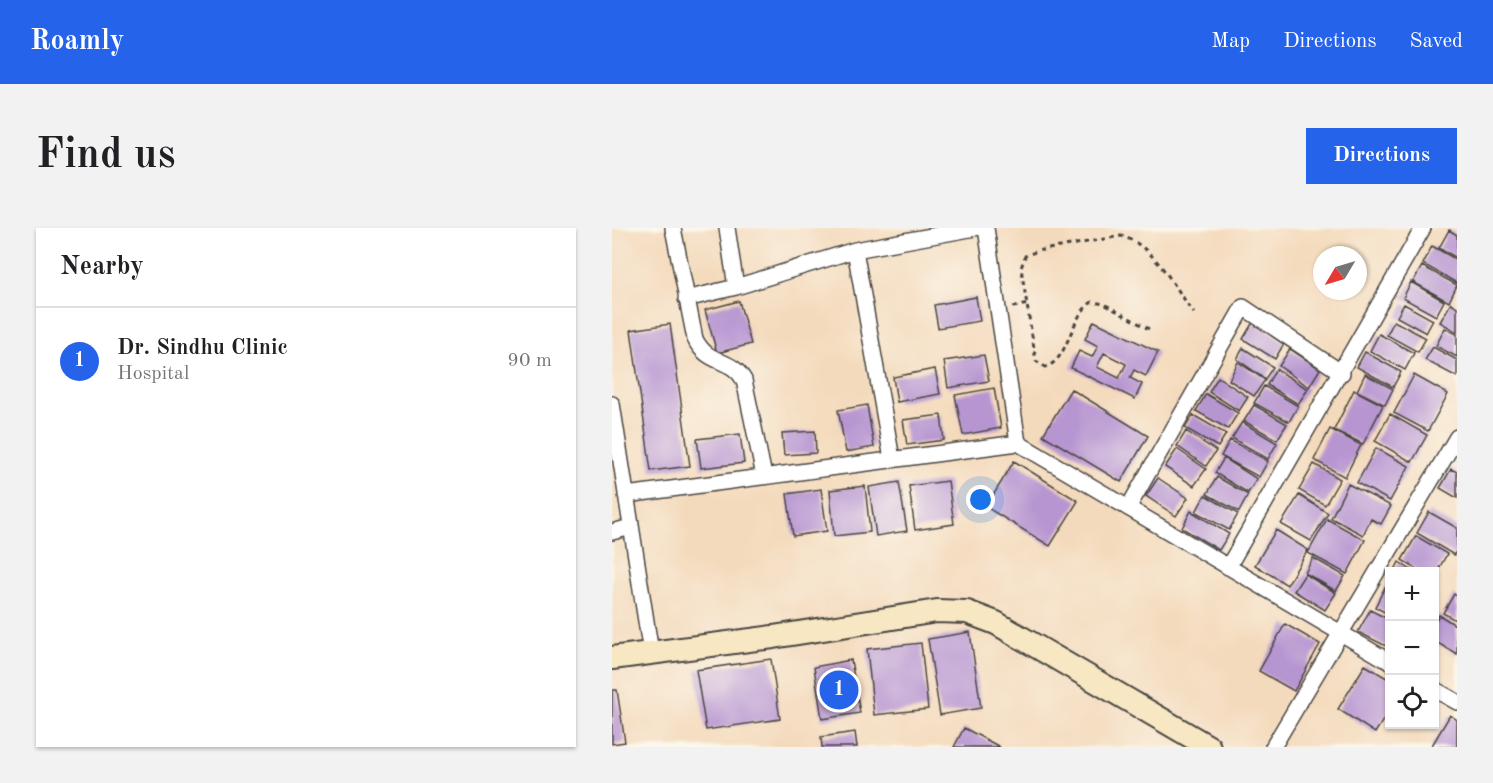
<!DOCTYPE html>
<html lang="en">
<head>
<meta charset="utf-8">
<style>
	:root { --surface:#fff; --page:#f2f2f2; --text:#202124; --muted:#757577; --line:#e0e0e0; --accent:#2563eb }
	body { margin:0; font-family:"Old Standard TT",serif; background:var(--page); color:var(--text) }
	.controls { position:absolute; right:18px; bottom:18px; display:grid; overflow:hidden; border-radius:0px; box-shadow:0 2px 4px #0004 }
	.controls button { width:54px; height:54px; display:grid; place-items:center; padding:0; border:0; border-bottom:2px solid var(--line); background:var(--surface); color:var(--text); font:30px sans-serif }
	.compass { position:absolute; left:701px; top:18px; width:54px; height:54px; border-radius:50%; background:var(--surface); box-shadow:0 2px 4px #0004; rotate:232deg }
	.you { position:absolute; left:369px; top:272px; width:21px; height:21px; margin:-15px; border:4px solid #fff; border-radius:50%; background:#1a73e8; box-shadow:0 0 0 9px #1a73e833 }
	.badge { display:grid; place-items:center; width:39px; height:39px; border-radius:50%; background:var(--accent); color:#fff; font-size:20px; font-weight:700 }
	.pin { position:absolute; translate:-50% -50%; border:3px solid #fff; box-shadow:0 2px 6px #0006 }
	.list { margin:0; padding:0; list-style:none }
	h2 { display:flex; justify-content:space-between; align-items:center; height:78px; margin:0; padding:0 24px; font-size:26px }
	h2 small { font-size:20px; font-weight:400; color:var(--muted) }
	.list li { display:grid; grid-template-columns:39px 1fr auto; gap:18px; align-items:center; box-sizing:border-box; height:108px; padding:0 24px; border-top:2px solid var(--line) }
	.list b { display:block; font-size:22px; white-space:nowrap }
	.list p { margin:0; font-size:20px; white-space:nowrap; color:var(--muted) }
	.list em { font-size:20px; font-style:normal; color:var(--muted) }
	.icon { flex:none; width:33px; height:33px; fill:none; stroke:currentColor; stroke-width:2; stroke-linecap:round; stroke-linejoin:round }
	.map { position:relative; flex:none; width:845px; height:519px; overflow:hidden; border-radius:0px }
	header { display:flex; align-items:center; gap:36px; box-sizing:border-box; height:84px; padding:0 30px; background:var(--accent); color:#fff }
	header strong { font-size:28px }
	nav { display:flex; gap:33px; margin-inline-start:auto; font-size:21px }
	.intro { display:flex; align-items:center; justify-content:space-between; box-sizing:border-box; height:144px; padding:0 36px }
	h1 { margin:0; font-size:42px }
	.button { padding:15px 27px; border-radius:0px; background:var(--accent); color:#fff; font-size:21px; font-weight:700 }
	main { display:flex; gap:36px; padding:0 36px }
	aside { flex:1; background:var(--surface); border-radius:0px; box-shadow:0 2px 4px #0004 }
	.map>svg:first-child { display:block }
	.building { fill:#b795d1; fill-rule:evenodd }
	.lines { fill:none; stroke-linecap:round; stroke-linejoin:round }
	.street-casing { stroke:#494541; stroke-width:18 }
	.secondary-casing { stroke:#494541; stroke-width:26 }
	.path { stroke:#494541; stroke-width:3; stroke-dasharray:4.5 4.5; stroke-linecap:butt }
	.street { stroke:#fff; stroke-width:15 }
	.secondary { stroke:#f7e8c3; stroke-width:22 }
</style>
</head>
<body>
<header>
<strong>Roamly</strong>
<nav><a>Map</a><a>Directions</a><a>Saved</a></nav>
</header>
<div class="intro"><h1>Find us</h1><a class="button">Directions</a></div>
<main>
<aside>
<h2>Nearby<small></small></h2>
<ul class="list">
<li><span class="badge">1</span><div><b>Dr. Sindhu Clinic</b><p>Hospital</p></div><em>90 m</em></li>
</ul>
</aside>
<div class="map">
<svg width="845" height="519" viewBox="0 0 845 519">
	<rect width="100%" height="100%" fill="#fbf7ec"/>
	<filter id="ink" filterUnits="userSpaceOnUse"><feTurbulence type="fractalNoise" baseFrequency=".0167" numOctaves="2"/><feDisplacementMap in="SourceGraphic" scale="12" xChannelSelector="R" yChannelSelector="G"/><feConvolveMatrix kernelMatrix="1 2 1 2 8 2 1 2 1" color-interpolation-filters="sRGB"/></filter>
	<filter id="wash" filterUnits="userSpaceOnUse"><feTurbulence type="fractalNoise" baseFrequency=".008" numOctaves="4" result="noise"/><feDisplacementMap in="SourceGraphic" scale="24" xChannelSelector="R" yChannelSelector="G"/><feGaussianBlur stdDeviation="1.35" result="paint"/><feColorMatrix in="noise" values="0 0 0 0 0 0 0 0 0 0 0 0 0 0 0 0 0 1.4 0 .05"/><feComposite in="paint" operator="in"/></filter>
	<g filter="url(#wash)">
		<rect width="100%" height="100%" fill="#f4dabc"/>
		<g id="blocks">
			<!-- building -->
			<path class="building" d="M837,2L845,7V30L827,20Z
				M820,18L845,32V55L811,36Z
				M810,38L845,57L837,74L801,54Z
				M799,54L832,73L824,88L791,70Z
				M364,69L368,93L326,100L322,77Z
				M127,73L139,116L105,125L93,82Z
				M839,75L845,79V104L828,94Z
				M792,76L821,92L814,105L785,89Z
				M482,93L546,124L534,148L522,142L518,150L530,156L523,171L459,140L467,123L480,129L486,118L473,111ZM492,125L514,136L507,150L485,139Z
				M782,93L814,110L806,124L775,107Z
				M641,94L673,114L663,131L631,111Z
				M58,96L78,238L39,243L19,102Z
				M833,100L845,106V129L824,118Z
				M767,106L802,125L793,142L758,123Z
				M821,119L845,132V149L813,132Z
				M631,120L661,139L653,151L625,131Z
				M678,121L708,141L697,159L667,138Z
				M753,124L789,144L781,159L745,139Z
				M372,127L377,153L336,160L332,133Z
				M626,134L653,152L642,168L617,152Z
				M323,141L328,166L285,174L281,149Z
				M664,141L696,161L686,176L655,157Z
				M753,146L781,161L773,177L745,163Z
				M802,147L836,166L816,203L782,185Z
				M606,149L636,169L627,183L597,164Z
				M652,158L686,178L677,194L642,175Z
				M382,160L389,200L351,207L343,167Z
				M459,161L536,208L509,254L431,207Z
				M742,162L771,177L751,216L722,202Z
				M594,166L626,185L616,201L584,183Z
				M255,177L262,219L234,224L226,182Z
				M642,177L675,196L665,212L632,193Z
				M778,186L815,207L800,234L763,213Z
				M329,187L332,212L295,217L291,192Z
				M581,187L614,206L606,219L573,200Z
				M630,194L665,215L656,231L620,210Z
				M718,201L749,217L733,249L702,232Z
				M203,203L204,225L172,227L170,205Z
				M574,203L604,223L594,238L565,218Z
				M128,206L132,235L89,240L85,211Z
				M618,212L656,233L647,249L609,228Z
				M764,220L797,238L778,273L745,255Z
				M565,221L594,241L582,258L553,239Z
				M612,230L645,251L636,265L603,245Z
				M402,233L466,273L438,318L374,279Z
				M702,236L728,251L713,277L687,262Z
				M839,241L845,244V270L828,260Z
				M605,249L636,267L627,284L595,266Z
				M546,250L576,270L564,288L534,268Z
				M336,253L342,296L303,302L297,258Z
				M287,254L295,303L264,308L257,259Z
				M736,256L779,278L769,296L759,291L751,307L719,290Z
				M253,258L258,304L222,308L218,262Z
				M209,261L215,303L181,308L175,266Z
				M593,267L626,286L617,302L584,284Z
				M687,267L716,285L699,313L669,296Z
				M579,283L617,306L607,322L570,300Z
				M817,284L845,300V322L842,327L805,305Z
				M715,291L753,312L735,346L696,325Z
				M664,302L696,322L675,357L643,337Z
				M804,308L835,326L822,349V344H809L790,332Z
				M701,330L733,348L724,363L693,345Z
				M787,334L802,344H782Z
				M693,346L724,365L713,382L682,363Z
				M773,359L778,362V387L763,379Z
				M842,366L845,368V393L831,385Z
				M758,382L778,392V420L746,404Z
				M827,387L845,398V426L822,413V395Z
				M673,396L708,416L682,463L647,443Z
				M358,404L369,480L328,487L316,411Z
				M309,415L316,481L262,487L255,421Z
				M159,431L168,491L94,502L84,442Z
				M239,432L248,485L210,491L202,439Z
				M753,437L778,452V481L763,505L726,481Z
				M0,462H5L13,514L0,516Z
				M838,487L845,492V519H819Z
				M352,500L388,519H342Z
				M243,504L245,519H210L209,509Z"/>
		</g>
	</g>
	<g filter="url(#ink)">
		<use href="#blocks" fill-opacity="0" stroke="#494541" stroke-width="1.5"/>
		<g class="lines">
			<!-- street casing -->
			<g class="street-casing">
				<path id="street" d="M61,0L83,111C96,138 119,129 132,152L152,248
					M115,0L124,59
					M374,0L406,215
					M243,22L280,231
					M74,71L124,59L243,22L363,0
					M0,176L39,425
					M14,267L406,215L778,434
					M516,280L631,79L730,145
					M0,304L19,299
					M616,339L811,0
					M822,461L845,474
					M661,519L845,209"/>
			</g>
			<!-- secondary casing -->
			<g class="secondary-casing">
				<path id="secondary" d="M0,430L161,409L325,383L355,384L384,395L597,519"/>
			</g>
			<!-- path -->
			<path class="path" d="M401,79L417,76
				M537,101L492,76L480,74C457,89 457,133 433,139L424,133L422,120L409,40L413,28L425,23L509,8C542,17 562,59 582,85"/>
			<!-- street -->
			<use href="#street" class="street"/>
			<!-- secondary -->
			<use href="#secondary" class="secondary"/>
		</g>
	</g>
</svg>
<div class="controls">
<button>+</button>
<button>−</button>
<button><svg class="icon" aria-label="locate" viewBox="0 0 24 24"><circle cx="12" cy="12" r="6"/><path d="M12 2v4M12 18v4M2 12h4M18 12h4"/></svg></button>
</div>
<svg class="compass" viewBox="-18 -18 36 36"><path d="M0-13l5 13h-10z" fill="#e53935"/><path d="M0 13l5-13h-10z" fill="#757577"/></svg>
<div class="you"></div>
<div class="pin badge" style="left:227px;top:462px">1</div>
</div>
</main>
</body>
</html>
